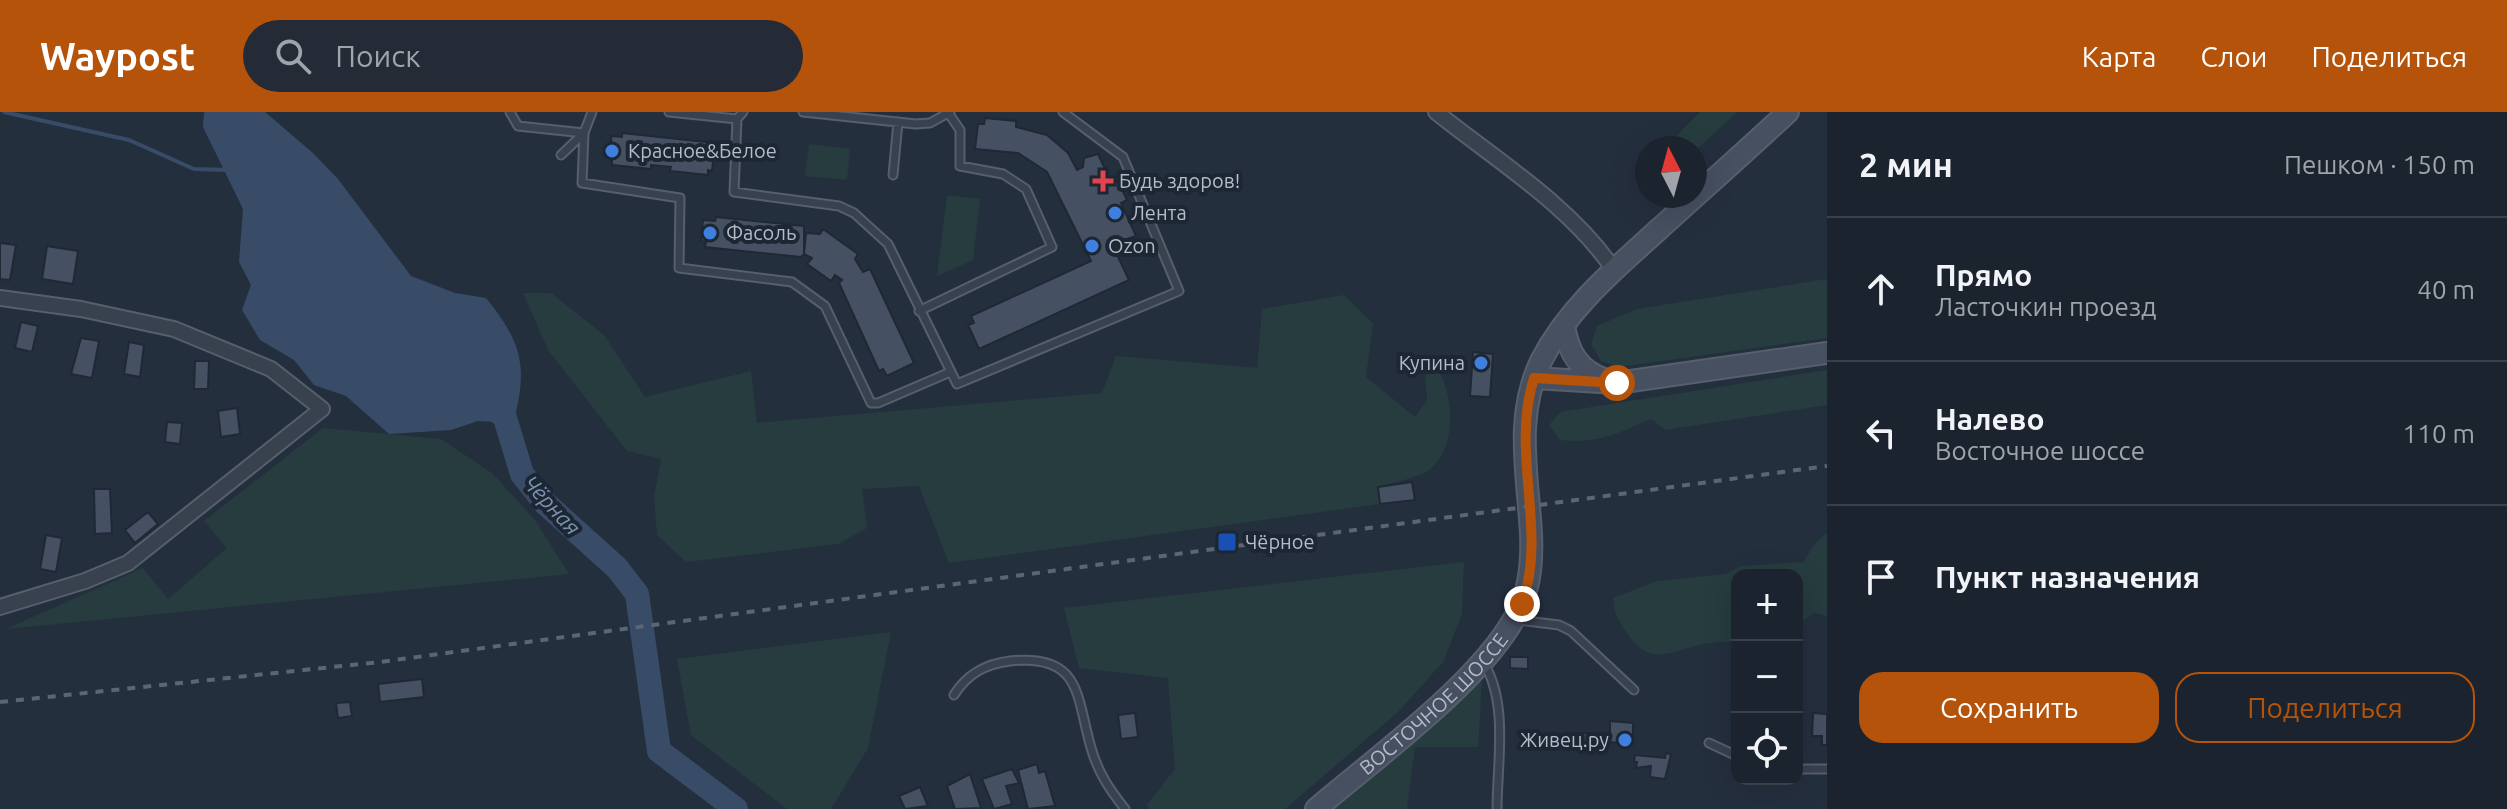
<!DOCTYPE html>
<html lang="ru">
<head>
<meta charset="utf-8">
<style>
	:root { --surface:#1b232e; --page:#242b36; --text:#f1f3f6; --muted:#a0a4aa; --line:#39404a; --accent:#b45309 }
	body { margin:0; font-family:Ubuntu,sans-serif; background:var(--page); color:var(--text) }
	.controls { position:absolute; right:24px; bottom:24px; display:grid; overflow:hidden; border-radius:16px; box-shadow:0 8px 32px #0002 }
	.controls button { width:72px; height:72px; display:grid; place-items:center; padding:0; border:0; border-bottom:2px solid var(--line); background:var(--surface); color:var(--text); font:40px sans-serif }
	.compass { position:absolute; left:1635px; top:24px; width:72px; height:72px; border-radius:50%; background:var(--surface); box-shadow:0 8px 32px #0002; rotate:354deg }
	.stop { position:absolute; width:24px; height:24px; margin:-18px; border:6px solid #b45309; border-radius:50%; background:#fff }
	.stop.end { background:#b45309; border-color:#fff; box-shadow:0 2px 8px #0008 }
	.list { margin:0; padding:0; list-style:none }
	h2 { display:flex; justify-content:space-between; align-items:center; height:104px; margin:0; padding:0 32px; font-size:34px }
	h2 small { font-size:26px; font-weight:400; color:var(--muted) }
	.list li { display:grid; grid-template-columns:52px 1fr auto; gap:24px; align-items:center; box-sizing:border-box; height:144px; padding:0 32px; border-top:2px solid var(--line) }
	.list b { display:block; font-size:30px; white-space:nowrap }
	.list p { margin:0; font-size:26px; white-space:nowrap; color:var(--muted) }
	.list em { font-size:26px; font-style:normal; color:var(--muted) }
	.actions { display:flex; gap:16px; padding:24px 32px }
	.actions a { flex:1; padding:18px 0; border:2px solid var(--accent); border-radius:24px; text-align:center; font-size:28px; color:var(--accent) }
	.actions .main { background:var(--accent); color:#fff }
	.icon { flex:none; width:44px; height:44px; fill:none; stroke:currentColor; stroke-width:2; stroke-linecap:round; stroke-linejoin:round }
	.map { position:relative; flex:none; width:1827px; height:697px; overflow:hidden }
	header { display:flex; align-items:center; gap:48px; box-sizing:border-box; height:112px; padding:0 40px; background:var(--accent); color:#fff }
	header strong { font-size:38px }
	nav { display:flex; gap:44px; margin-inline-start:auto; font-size:28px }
	.search { width:560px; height:72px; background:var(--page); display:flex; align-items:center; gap:20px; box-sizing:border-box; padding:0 28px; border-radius:44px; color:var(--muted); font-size:30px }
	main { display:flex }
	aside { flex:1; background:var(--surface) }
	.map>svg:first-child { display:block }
	.green { fill:#263c3f }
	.water { fill:#394c67 }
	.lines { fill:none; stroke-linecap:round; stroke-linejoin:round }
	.stream { stroke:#394c67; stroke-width:4 }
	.river { stroke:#394c67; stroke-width:24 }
	.building { fill:#455162; stroke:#1f2835; stroke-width:2 }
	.lane-casing { stroke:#565f6c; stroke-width:11 }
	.street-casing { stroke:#565f6c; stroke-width:18 }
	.secondary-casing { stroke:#565f6c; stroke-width:24 }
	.lane { stroke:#38414e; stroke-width:7 }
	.street { stroke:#38414e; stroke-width:14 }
	.secondary { stroke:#465061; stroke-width:20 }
	.rail { stroke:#5a6575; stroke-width:4; stroke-dasharray:8 8; stroke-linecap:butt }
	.route { stroke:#b45309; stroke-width:10 }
	.shop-dot { fill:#3f7fe0; stroke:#1d2633; stroke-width:3 }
	.health-dot { fill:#e0444e; stroke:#1d2633; stroke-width:3 }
	.transit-dot { fill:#1a4fb4; stroke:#1d2633; stroke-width:3 }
	.labels { text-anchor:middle; stroke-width:8; stroke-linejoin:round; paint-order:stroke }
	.poi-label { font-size:20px; fill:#b4bcc9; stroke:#1d2633; text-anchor:start }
	.street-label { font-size:20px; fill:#b4bcc9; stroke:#1d2633 }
	.water-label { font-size:22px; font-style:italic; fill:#7c92b1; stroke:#1d2633 }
</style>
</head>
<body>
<header>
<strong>Waypost</strong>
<div class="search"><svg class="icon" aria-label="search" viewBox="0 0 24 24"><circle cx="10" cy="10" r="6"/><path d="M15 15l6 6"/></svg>Поиск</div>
<nav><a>Карта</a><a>Слои</a><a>Поделиться</a></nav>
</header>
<main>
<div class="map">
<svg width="1827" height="697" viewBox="0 0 1827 697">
	<rect width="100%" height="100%" fill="#242f3e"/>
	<!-- green -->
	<path class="green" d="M1700,0H1737L1695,39V36H1664Z
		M809,32L850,37L847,68L805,64Z
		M947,83L980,87L973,148L937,164Z
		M1827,167V226L1619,255L1601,249L1591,232L1597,214L1637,197Z
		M523,181H551L604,223L645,285L751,259L757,311L1102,281L1116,244L1257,256L1262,197L1344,183L1373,212L1366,265L1415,305L1427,288L1425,261L1437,256C1454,283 1457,332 1432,356C1420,366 1393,370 1378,375L1380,392L949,451L919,374L862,377L867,416L838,432L686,450L657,423L654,385L661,347L627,339L548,238Z
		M1827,258V293L1665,318L1651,307C1616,322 1598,332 1560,328L1549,313L1560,300Z
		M323,316L441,327L492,361L535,408L569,462L6,517L143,456L168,487L227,436L204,409Z
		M1827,421V504L1814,501L1797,513V463H1737V529C1725,530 1711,530 1699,533C1666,541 1649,554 1627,521C1618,508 1614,501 1613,486L1657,469L1726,462L1740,454L1803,450L1817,429Z
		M1464,450L1462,502L1443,550L1398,600L1285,697H1150L1147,693L1175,657L1168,566L1079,556L1064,496Z
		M891,520L868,636L831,697H787L691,623L677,547Z
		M1482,568L1478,635H1415L1407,697H1329Z"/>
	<!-- water -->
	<path class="water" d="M204,0H265L313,41L338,67L411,164L455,181L486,186C518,226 528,249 516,300L497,310L478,309L451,318L389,322L346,284L314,273L294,248L260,228L242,198L251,173L239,150L243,97L203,15Z"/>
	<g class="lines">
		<!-- stream -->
		<path class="stream" d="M4,0L129,28L194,57L229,58"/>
		<!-- river -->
		<path class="river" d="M483,284L505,306L522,362L545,391L617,456L637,482L659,639L736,697"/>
	</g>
	<!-- building -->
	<path class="building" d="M985,6L1016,9V15L1047,23L1068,41L1077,58L1083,55L1084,46L1098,42L1112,72L1118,69L1127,88L1121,91L1136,124L1112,132L1129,168L979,237L968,213L974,211L971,204L1091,149L1047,60L1018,41L975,37L978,12H984Z
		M622,21L715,31L712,59L708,58V63L670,59L671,55L651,53V57L612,53L611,24L622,25Z
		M716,105L804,114V142L801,145L705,135L706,130L701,129L703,108L715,109Z
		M823,117L858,142L855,147L863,160L870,157L914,251L887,264L883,257L879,259L839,171L842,168L835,163L831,169L807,152L812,146L804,142L806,121L820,122Z
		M0,131L16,133L10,168L0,167Z
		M47,134L78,139L73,172L42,167Z
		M21,210L38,214L32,240L15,236Z
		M81,226L99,229L92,266L71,262Z
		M129,230L144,233L140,265L124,262Z
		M1473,240L1493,242L1490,285L1470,284Z
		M195,249H209L208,277H194Z
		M237,296L240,322L221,325L218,299Z
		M167,310L182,311L180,332L165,330Z
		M1412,370L1415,388L1380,392L1378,375Z
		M94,377H110L112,421L95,422Z
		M148,400L158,412L135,431L125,418Z
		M46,423L62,426L56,460L40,457Z
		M1308,429L1309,434L1264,441L1263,436Z
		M1510,545H1528V557L1510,556Z
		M422,567L424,585L380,590L378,572Z
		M350,590L352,604L338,606L336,591Z
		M1135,601L1138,625L1121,627L1118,603Z
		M1813,601L1827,602V633H1822V624H1812Z
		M1610,609L1633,611V625H1627V632L1610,630Z
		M1575,621H1592V637H1575Z
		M1666,641L1671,642L1665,667L1650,665L1651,654L1636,656L1637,650H1634L1635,643L1665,646Z
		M1037,652L1039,661L1045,659L1055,694L1028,697L1018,658Z
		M1012,657L1019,671L1006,674L1012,692L994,697L982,667Z
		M970,662L981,696L955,697L947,674Z
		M920,675L928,694L905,697L899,684Z"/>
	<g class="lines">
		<!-- lane casing -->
		<g class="lane-casing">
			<path id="lane" d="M510,0L518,14L584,21
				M592,0L584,21L582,71L680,86L679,156L792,170L825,194L871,291H878L948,261
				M669,0L737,7L743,0
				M803,0L916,12L930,11L950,0
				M737,7L734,80L839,94L854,101L888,132L957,272L1179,179L1123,45L1063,0
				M561,43L584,21
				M893,63L898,10
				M919,199L1052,135L1026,77L1003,62L960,54V18L949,2
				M1518,508L1559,513L1571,519L1634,578
				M1483,550C1509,590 1497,652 1497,697
				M954,583C967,562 985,552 1010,549C1084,541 1076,588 1092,639C1099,662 1110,678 1125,697
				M1709,631L1737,644
				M1797,657H1827"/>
		</g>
		<!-- street casing -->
		<g class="street-casing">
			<path id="street" d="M1436,0C1496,48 1571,94 1614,158
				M0,186L81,197L174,217L271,257L322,297L128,451L85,469L0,495"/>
		</g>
		<!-- secondary casing -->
		<g class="secondary-casing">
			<g id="secondary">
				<path d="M1564,213C1568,240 1579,260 1607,268"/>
				<path d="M1534,266L1617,271L1827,241"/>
				<path id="s1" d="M1316,697C1375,646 1491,563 1521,493C1531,470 1532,446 1531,422C1528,363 1514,305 1541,249C1568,196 1615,157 1658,118C1701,79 1745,40 1788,0"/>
			</g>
		</g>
		<!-- lane -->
		<use href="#lane" class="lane"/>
		<!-- street -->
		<use href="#street" class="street"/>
		<!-- secondary -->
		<use href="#secondary" class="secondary"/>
		<!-- rail -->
		<path class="rail" d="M0,590L380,550L1827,354"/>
	</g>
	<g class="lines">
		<!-- route -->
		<path class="route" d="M1522,492C1548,419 1510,341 1534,266L1617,271"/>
	</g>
	<!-- markers -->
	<g class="shop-dot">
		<circle cx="612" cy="39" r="8"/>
		<circle cx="1115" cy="101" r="8"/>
		<circle cx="710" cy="121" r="8"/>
		<circle cx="1092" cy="134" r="8"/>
		<circle cx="1481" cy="251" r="8"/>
		<circle cx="1625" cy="628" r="8"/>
	</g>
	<path class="health-dot" d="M1099 57h8v8h8v8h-8v8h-8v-8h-8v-8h8z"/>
	<rect class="transit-dot" x="1217" y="420" width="20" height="20" rx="4"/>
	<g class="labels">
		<!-- poi labels -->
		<g class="poi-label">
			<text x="628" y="46">Красное&amp;Белое</text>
			<text x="1119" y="76">Будь здоров!</text>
			<text x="1131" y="108">Лента</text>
			<text x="726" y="128">Фасоль</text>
			<text x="1108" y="141">Ozon</text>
			<text x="1465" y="258" text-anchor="end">Купина</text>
			<text x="1245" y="437">Чёрное</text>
			<text x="1609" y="635" text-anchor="end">Живец.ру</text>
		</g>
		<!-- street labels -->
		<g class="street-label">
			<text dy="7" stroke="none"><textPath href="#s1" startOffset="158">ВОСТОЧНОЕ ШОССЕ</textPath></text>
		</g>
		<!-- water labels -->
		<g class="water-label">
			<text transform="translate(552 393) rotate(47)" y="8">Чёрная</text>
		</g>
	</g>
</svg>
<div class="controls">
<button>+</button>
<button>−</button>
<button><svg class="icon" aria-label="locate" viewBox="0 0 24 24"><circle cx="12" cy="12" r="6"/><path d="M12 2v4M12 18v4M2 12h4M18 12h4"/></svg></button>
</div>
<svg class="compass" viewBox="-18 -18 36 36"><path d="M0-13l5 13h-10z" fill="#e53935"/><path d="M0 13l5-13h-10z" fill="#a0a4aa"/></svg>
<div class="stop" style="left:1617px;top:271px"></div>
<div class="stop end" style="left:1522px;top:492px"></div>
</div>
<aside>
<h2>2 мин<small>Пешком · 150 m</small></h2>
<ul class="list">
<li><svg class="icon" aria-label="ahead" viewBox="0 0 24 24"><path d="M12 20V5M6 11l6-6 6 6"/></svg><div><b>Прямо</b><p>Ласточкин проезд</p></div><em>40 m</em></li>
<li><svg class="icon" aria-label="left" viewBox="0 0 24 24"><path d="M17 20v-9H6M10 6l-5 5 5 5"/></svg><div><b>Налево</b><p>Восточное шоссе</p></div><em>110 m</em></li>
<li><svg class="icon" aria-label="arrive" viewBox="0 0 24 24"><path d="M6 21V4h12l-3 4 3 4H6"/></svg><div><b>Пункт назначения</b></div></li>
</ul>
<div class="actions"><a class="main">Сохранить</a><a>Поделиться</a></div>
</aside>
</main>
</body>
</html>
